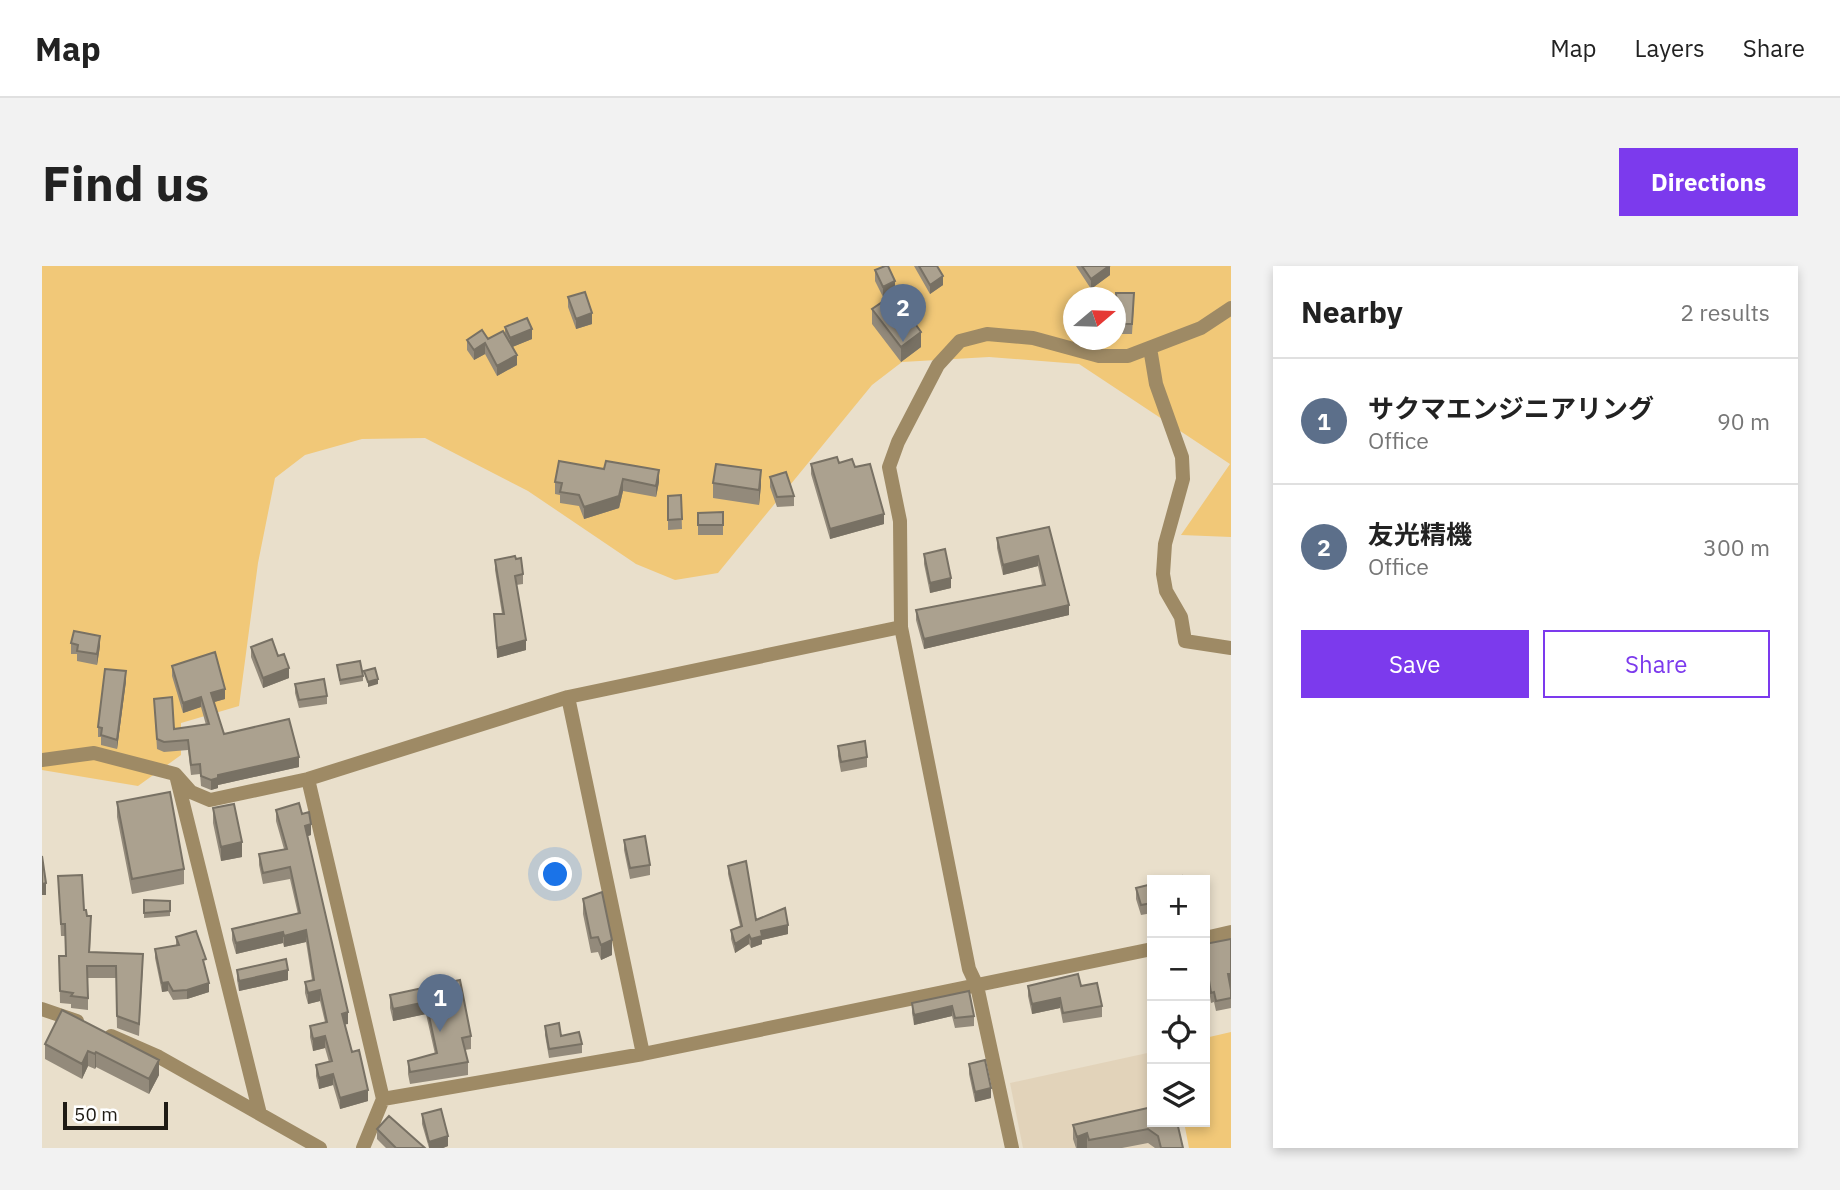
<!DOCTYPE html>
<html lang="en">
<head>
<meta charset="utf-8">
<style>
	:root { --surface:#fff; --page:#f2f2f2; --text:#222; --muted:#767676; --line:#e0e0e0; --accent:#7c3aed }
	body { margin:0; font-family:"IBM Plex Sans","Noto Sans JP",sans-serif; background:var(--page); color:var(--text) }
	.controls { position:absolute; right:21px; bottom:21px; display:grid; overflow:hidden; border-radius:0px; box-shadow:0 4px 10px #0003 }
	.controls button { width:63px; height:63px; display:grid; place-items:center; padding:0; border:0; border-bottom:2px solid var(--line); background:var(--surface); color:var(--text); font:35px sans-serif }
	.compass { position:absolute; left:1021px; top:21px; width:63px; height:63px; border-radius:50%; background:var(--surface); box-shadow:0 4px 10px #0003; rotate:71deg }
	.scale { position:absolute; left:21px; bottom:18px; width:105px; box-sizing:border-box; padding-left:7px; border:4px solid #1f1b14; border-top:0; font-size:19px; line-height:24px; white-space:nowrap; color:#1f1b14; -webkit-text-stroke:5px #fff; paint-order:stroke }
	.you { position:absolute; left:514px; top:609px; width:24px; height:24px; margin:-18px; border:5px solid #fff; border-radius:50%; background:#1a73e8; box-shadow:0 0 0 10px #1a73e833 }
	.badge { display:grid; place-items:center; width:46px; height:46px; border-radius:50%; background:var(--accent); color:#fff; font-size:23px; font-weight:700 }
	.pin { position:absolute; translate:-50% -58px; filter:drop-shadow(0 2px 4px #0008) }
	.pin::after { content:''; position:absolute; top:37px; width:24px; height:21px; background:inherit; clip-path:polygon(0 0,100% 0,50% 100%) }
	.list { margin:0; padding:0; list-style:none }
	h2 { display:flex; justify-content:space-between; align-items:center; height:91px; margin:0; padding:0 28px; font-size:30px }
	h2 small { font-size:23px; font-weight:400; color:var(--muted) }
	.list li { display:grid; grid-template-columns:46px 1fr auto; gap:21px; align-items:center; box-sizing:border-box; height:126px; padding:0 28px; border-top:2px solid var(--line) }
	.list b { display:block; font-size:26px; white-space:nowrap }
	.list p { margin:0; font-size:23px; white-space:nowrap; color:var(--muted) }
	.list em { font-size:23px; font-style:normal; color:var(--muted) }
	.actions { display:flex; gap:14px; padding:21px 28px }
	.actions a { flex:1; padding:16px 0; border:2px solid var(--accent); border-radius:0px; text-align:center; font-size:24px; color:var(--accent) }
	.actions .main { background:var(--accent); color:#fff }
	.icon { flex:none; width:38px; height:38px; fill:none; stroke:currentColor; stroke-width:2; stroke-linecap:round; stroke-linejoin:round }
	.map { position:relative; flex:none; width:1189px; height:882px; overflow:hidden; border-radius:0px }
	header { display:flex; align-items:center; gap:42px; box-sizing:border-box; height:98px; padding:0 35px; background:var(--surface); border-bottom:2px solid var(--line) }
	header strong { font-size:33px }
	nav { display:flex; gap:38px; margin-inline-start:auto; font-size:24px }
	.intro { display:flex; align-items:center; justify-content:space-between; box-sizing:border-box; height:168px; padding:0 42px }
	h1 { margin:0; font-size:49px }
	.button { padding:18px 32px; border-radius:0px; background:var(--accent); color:#fff; font-size:24px; font-weight:700 }
	main { display:flex; gap:42px; padding:0 42px }
	aside { flex:1; background:var(--surface); border-radius:0px; box-shadow:0 4px 10px #0003 }
	.map>svg:first-child { display:block }
	.built { fill:#e2d3ba }
	.green { fill:#f1c878; fill-rule:evenodd }
	.lines { fill:none; stroke-linecap:round; stroke-linejoin:round }
	.street { stroke:#9e8a65; stroke-width:14 }
	.wall { fill:#938a7b }
	.shaded-wall { fill:#787164 }
	.building { fill:#aba18f; stroke:#787164; stroke-width:2 }
</style>
</head>
<body>
<header>
<strong>Map</strong>
<nav><a>Map</a><a>Layers</a><a>Share</a></nav>
</header>
<div class="intro"><h1>Find us</h1><a class="button">Directions</a></div>
<main>
<div class="map">
<svg width="1189" height="882" viewBox="0 0 1189 882">
	<rect width="100%" height="100%" fill="#e9dfcb"/>
	<!-- built -->
	<path class="built" d="M1110,786V856L1140,882H981L968,817Z"/>
	<!-- green -->
	<path class="green" d="M0,0H1189V271L1139,269L1188,198L1037,98L947,91L860,96L830,119L676,307L633,314L594,298L486,225L383,172L320,173L263,189L233,212L216,297L197,440L139,457V489L96,520L0,504ZM1031,32H1073V74H1031Z
		M1189,766V882H1147L1142,856H1163V772Z"/>
	<g class="lines">
		<!-- street -->
		<path class="street" d="M1108,82L1114,118L1140,191L1141,213L1123,278L1121,308L1124,325L1139,351L1143,375L1189,382
			M526,431L601,788
			M0,494L52,487L133,508L149,526L168,534L266,513L526,431L859,361
			M135,513L218,848
			M266,513L341,833L321,882
			M1163,672L1189,666
			M0,743L35,755
			M69,770L117,791L278,882
			M341,833L601,788L1110,683
			M970,882L935,720L927,703L859,361L858,255L847,201L856,176L896,99L918,75L945,68L991,72L1057,90H1086L1159,62L1189,42"/>
	</g>
	<!-- wall -->
	<path class="wall" d="M872,0H895L901,19L888,28Z
		M1034,0H1068V9L1049,23Z
		M833,4L853,25L841,31L833,15Z
		M1074,27L1092,37L1090,68H1076Z
		M526,31L550,58L534,63L526,41Z
		M830,43L879,81L859,96L830,58Z
		M463,61L490,73L470,81L475,99L455,110L443,88L432,94L425,84V74L446,73L463,68Z
		M517,195L617,216L614,231L581,225L577,242L542,253L537,240L518,237V229L513,228V216Z
		M797,197L813,201L842,258L788,273L769,208V198Z
		M728,211L752,230V240L735,241L728,221Z
		M671,217L719,219L717,239L671,232Z
		M639,229L640,263L626,264V230Z
		M681,246V269H656V247Z
		M1007,261L1027,349L882,383L874,354V344L1000,319L996,300L961,309L955,282V272Z
		M882,288L909,322L888,327L882,298Z
		M474,293L481,308V318L474,319L484,384L455,392L452,348H460L453,304V294Z
		M29,377L58,380L55,399L35,395V388H29Z
		M209,381L236,390L247,412L221,422L209,391Z
		M295,399L321,410V415L298,419Z
		M130,400L183,433L172,436L182,468L257,501L176,519V522L169,524L159,520L158,508L149,509L146,484L122,486L115,483L112,433L132,463L164,459L159,441L141,447L130,410Z
		M84,415L75,483L59,479V471H56V461Z
		M253,418L285,430V438L257,442L253,427Z
		M796,480L825,491V501L799,506L796,490Z
		M75,536L142,603V618L90,628L75,551Z
		M171,542L200,591L179,595L171,557Z
		M234,544L260,548L269,569L266,570L306,758H303L310,786L326,835L298,843L291,819L277,823L274,810V799L287,796L283,782L271,785L268,771V760L283,756L278,735L266,738L263,727V716L270,714L264,676L242,681L241,677L194,688L190,674V663L256,648L248,613L221,618L217,599V588L242,583L234,555Z
		M582,574L608,599V609L588,613L582,584Z
		M686,600L714,654L746,668L720,674V678L709,682L707,678L693,687L689,673V664L698,660L686,608Z
		M16,610L45,650L49,662L48,686L101,700L97,770L75,762L74,712H46V744L29,742V738L18,737L17,690H24L23,670H19Z
		M1110,618V647L1099,649L1094,633V622Z
		M541,633L570,689L559,694L556,686L549,687L541,648Z
		M102,634L128,635V650L102,652Z
		M134,671L164,702H163L167,726L145,733L131,734L126,725L120,726L113,692V683L134,679Z
		M1189,673V718H1188L1189,724V742L1174,745L1172,736L1169,737L1163,699V678Z
		M195,704L246,714L197,725L195,714Z
		M418,714L429,770V783L423,784L426,796V809L368,818L366,808V795L393,788L384,748L351,755L348,742V729Z
		M986,720H1039L1060,740V751L1021,757L1018,742L990,748L986,730Z
		M927,725L932,750V760L913,762L910,750L872,759L870,747V737Z
		M20,744L117,809L107,828L54,801L53,803L46,800L40,813L3,793V778Z
		M503,760L519,770L540,778V787L507,792L503,769Z
		M927,798L949,832L933,836L927,808Z
		M1110,841L1141,882H1113L1106,877L1080,882H1034L1031,873V859Z
		M380,848L406,880L401,882H387L380,858Z
		M335,863L383,882H344L335,873Z"/>
	<!-- shaded-wall -->
	<path class="shaded-wall" d="M1068,0V9L1049,23V13Z
		M901,10V19L888,28V19Z
		M853,15V25L841,31V21Z
		M550,47V58L534,63V53Z
		M490,63V73L468,82V72Z
		M879,66V81L859,96V81Z
		M443,77V88L432,94V84Z
		M475,89V99L455,110V100Z
		M617,204V216L614,231V220Z
		M719,204V219L717,239V224Z
		M581,213V225L577,242L542,253V241Z
		M842,248V258L788,273V263Z
		M996,290V300L961,309V299Z
		M909,312V322L888,327V317Z
		M1027,339V349L882,383V373Z
		M58,370V380L55,399V388Z
		M484,374V384L455,392V382Z
		M247,402V412L221,422V412Z
		M84,405V415L75,483V474Z
		M336,413V418L326,421V416Z
		M183,423V433L169,437V427Z
		M159,431V441L141,447V437Z
		M257,491V501L176,519V522L169,524V514L176,509Z
		M269,558V569L263,571V560Z
		M200,576V591L179,595V581Z
		M4,617V629H0V618Z
		M746,659V668L720,674V678L709,682V673L719,665Z
		M264,664V676L242,681V670Z
		M241,666V677L194,688V677Z
		M707,669V678L693,687V678Z
		M570,674V689L559,694V679Z
		M246,704V714L197,725V715Z
		M1186,708H1189V718H1186Z
		M126,716V725L120,726V717Z
		M167,717V726L145,733V724Z
		M278,724V735L266,738V727Z
		M1018,732V742L990,748V738Z
		M384,736V748L351,755V743Z
		M910,740V750L872,759V749Z
		M306,746V758L300,759V748Z
		M283,770V782L271,785V773Z
		M46,785V800L40,813V798Z
		M54,786V801L53,803V788Z
		M117,794V809L107,828V813Z
		M291,808V819L277,823V812Z
		M949,822V832L933,836V826Z
		M326,824V835L298,843V832Z
		M1045,867V882H1035V871Z
		M406,870V880L401,882H387V876Z"/>
	<!-- building -->
	<path class="building" d="M843,0H846L853,15L841,21L833,4Z
		M877,0H895L901,10L888,19Z
		M1040,0H1067L1049,13Z
		M543,26L550,47L534,53L526,31Z
		M1074,27H1092L1090,58H1076Z
		M852,28L879,66L859,81L830,43Z
		M485,52L490,63L468,72L463,61Z
		M440,64L446,73L461,65L475,89L455,100L443,77L432,84L425,74Z
		M795,191L797,197L810,193L813,201L828,198L842,248L788,263L769,198Z
		M517,195L562,203L564,195L617,204L614,220L581,213L577,230L542,241L537,229L518,226L520,217L513,216Z
		M674,198L719,204L717,224L671,217Z
		M744,206L752,230L735,231L728,211Z
		M639,229L640,253L626,254V230Z
		M681,246V259H656V247Z
		M1007,261L1027,339L882,373L874,344L1003,319L996,290L961,299L955,272Z
		M903,283L909,312L888,317L882,288Z
		M473,290L474,293L479,292L481,308L473,310L484,374L455,382L452,348H462L453,294Z
		M32,365L58,370L55,388L35,385L36,379L29,377Z
		M230,373L236,390L242,388L247,402L221,412L209,381Z
		M173,386L183,423L169,427L182,468L247,453L257,491L176,509V512L169,514L159,510L158,498L149,499L146,474L122,476L115,473L112,433L130,431L132,463L167,458L159,431L141,437L130,400Z
		M318,395L321,410L298,414L295,399Z
		M333,402L336,413L326,416L322,405Z
		M63,403L84,405L75,474L59,469L60,462L56,461Z
		M282,413L285,430L257,434L253,418Z
		M823,475L825,491L799,496L796,480Z
		M128,526L142,603L90,613L75,536Z
		M257,537L260,548L267,546L269,558L263,560L306,746L300,748L310,786L317,784L326,824L298,832L291,808L277,812L274,799L290,795L283,770L271,773L268,760L285,756L278,724L266,727L263,716L272,714L264,664L242,670L241,666L194,677L190,663L258,647L248,601L221,607L217,588L245,583L234,544Z
		M192,538L200,576L179,581L171,542Z
		M603,570L608,599L588,602L582,574Z
		M0,590L4,617L0,618Z
		M704,595L714,654L743,642L746,659L719,665L720,670L709,673L707,669L693,678L689,664L700,660L686,600Z
		M40,609L42,644H44L45,650H49L47,686L101,688L97,758L75,750L74,700H45L46,732L29,730L31,727L18,725L17,690H24L23,658H19L16,610Z
		M1140,610L1141,614H1126Z
		M1110,618V637L1099,639L1094,622Z
		M560,626L570,674L559,679L556,671L549,672L541,633Z
		M102,634L128,635V645L102,647Z
		M154,665L164,693L161,694L167,717L145,724L131,725L126,716L120,717L113,683L137,679L134,671Z
		M1189,673V708H1186L1189,724V732L1174,735L1172,726L1169,727L1163,689V678Z
		M244,693L246,704L197,715L195,704Z
		M1036,708L1039,720L1055,717L1060,740L1021,747L1018,732L990,738L986,720Z
		M418,714L429,770L420,772L426,796L368,806L366,795L395,787L384,736L351,743L348,729Z
		M927,725L932,750L913,752L910,740L872,749L870,737Z
		M20,744L117,794L107,813L54,786L53,788L46,785L40,798L3,778Z
		M517,757L519,770L537,766L540,778L507,783L503,760Z
		M943,794L949,822L933,826L927,798Z
		M1110,841V856H1135L1141,882H1119L1116,870L1106,863L1047,874L1045,867L1035,871L1031,859Z
		M399,843L406,870L387,876L380,848Z
		M347,850L383,882H354L335,863Z"/>
</svg>
<div class="controls">
<button>+</button>
<button>−</button>
<button><svg class="icon" aria-label="locate" viewBox="0 0 24 24"><circle cx="12" cy="12" r="6"/><path d="M12 2v4M12 18v4M2 12h4M18 12h4"/></svg></button>
<button><svg class="icon" aria-label="layers" viewBox="0 0 24 24"><path d="M12 4l9 5-9 5-9-5zM3 14l9 5 9-5"/></svg></button>
</div>
<svg class="compass" viewBox="-18 -18 36 36"><path d="M0-13l5 13h-10z" fill="#e53935"/><path d="M0 13l5-13h-10z" fill="#767676"/></svg>
<div class="scale">50 m</div>
<div class="you"></div>
<div class="pin badge" style="left:398px;top:766px;background:#5c6f8a">1</div>
<div class="pin badge" style="left:861px;top:76px;background:#5c6f8a">2</div>
</div>
<aside>
<h2>Nearby<small>2 results</small></h2>
<ul class="list">
<li><span class="badge" style="background:#5c6f8a">1</span><div><b>サクマエンジニアリング</b><p>Office</p></div><em>90 m</em></li>
<li><span class="badge" style="background:#5c6f8a">2</span><div><b>友光精機</b><p>Office</p></div><em>300 m</em></li>
</ul>
<div class="actions"><a class="main">Save</a><a>Share</a></div>
</aside>
</main>
</body>
</html>
